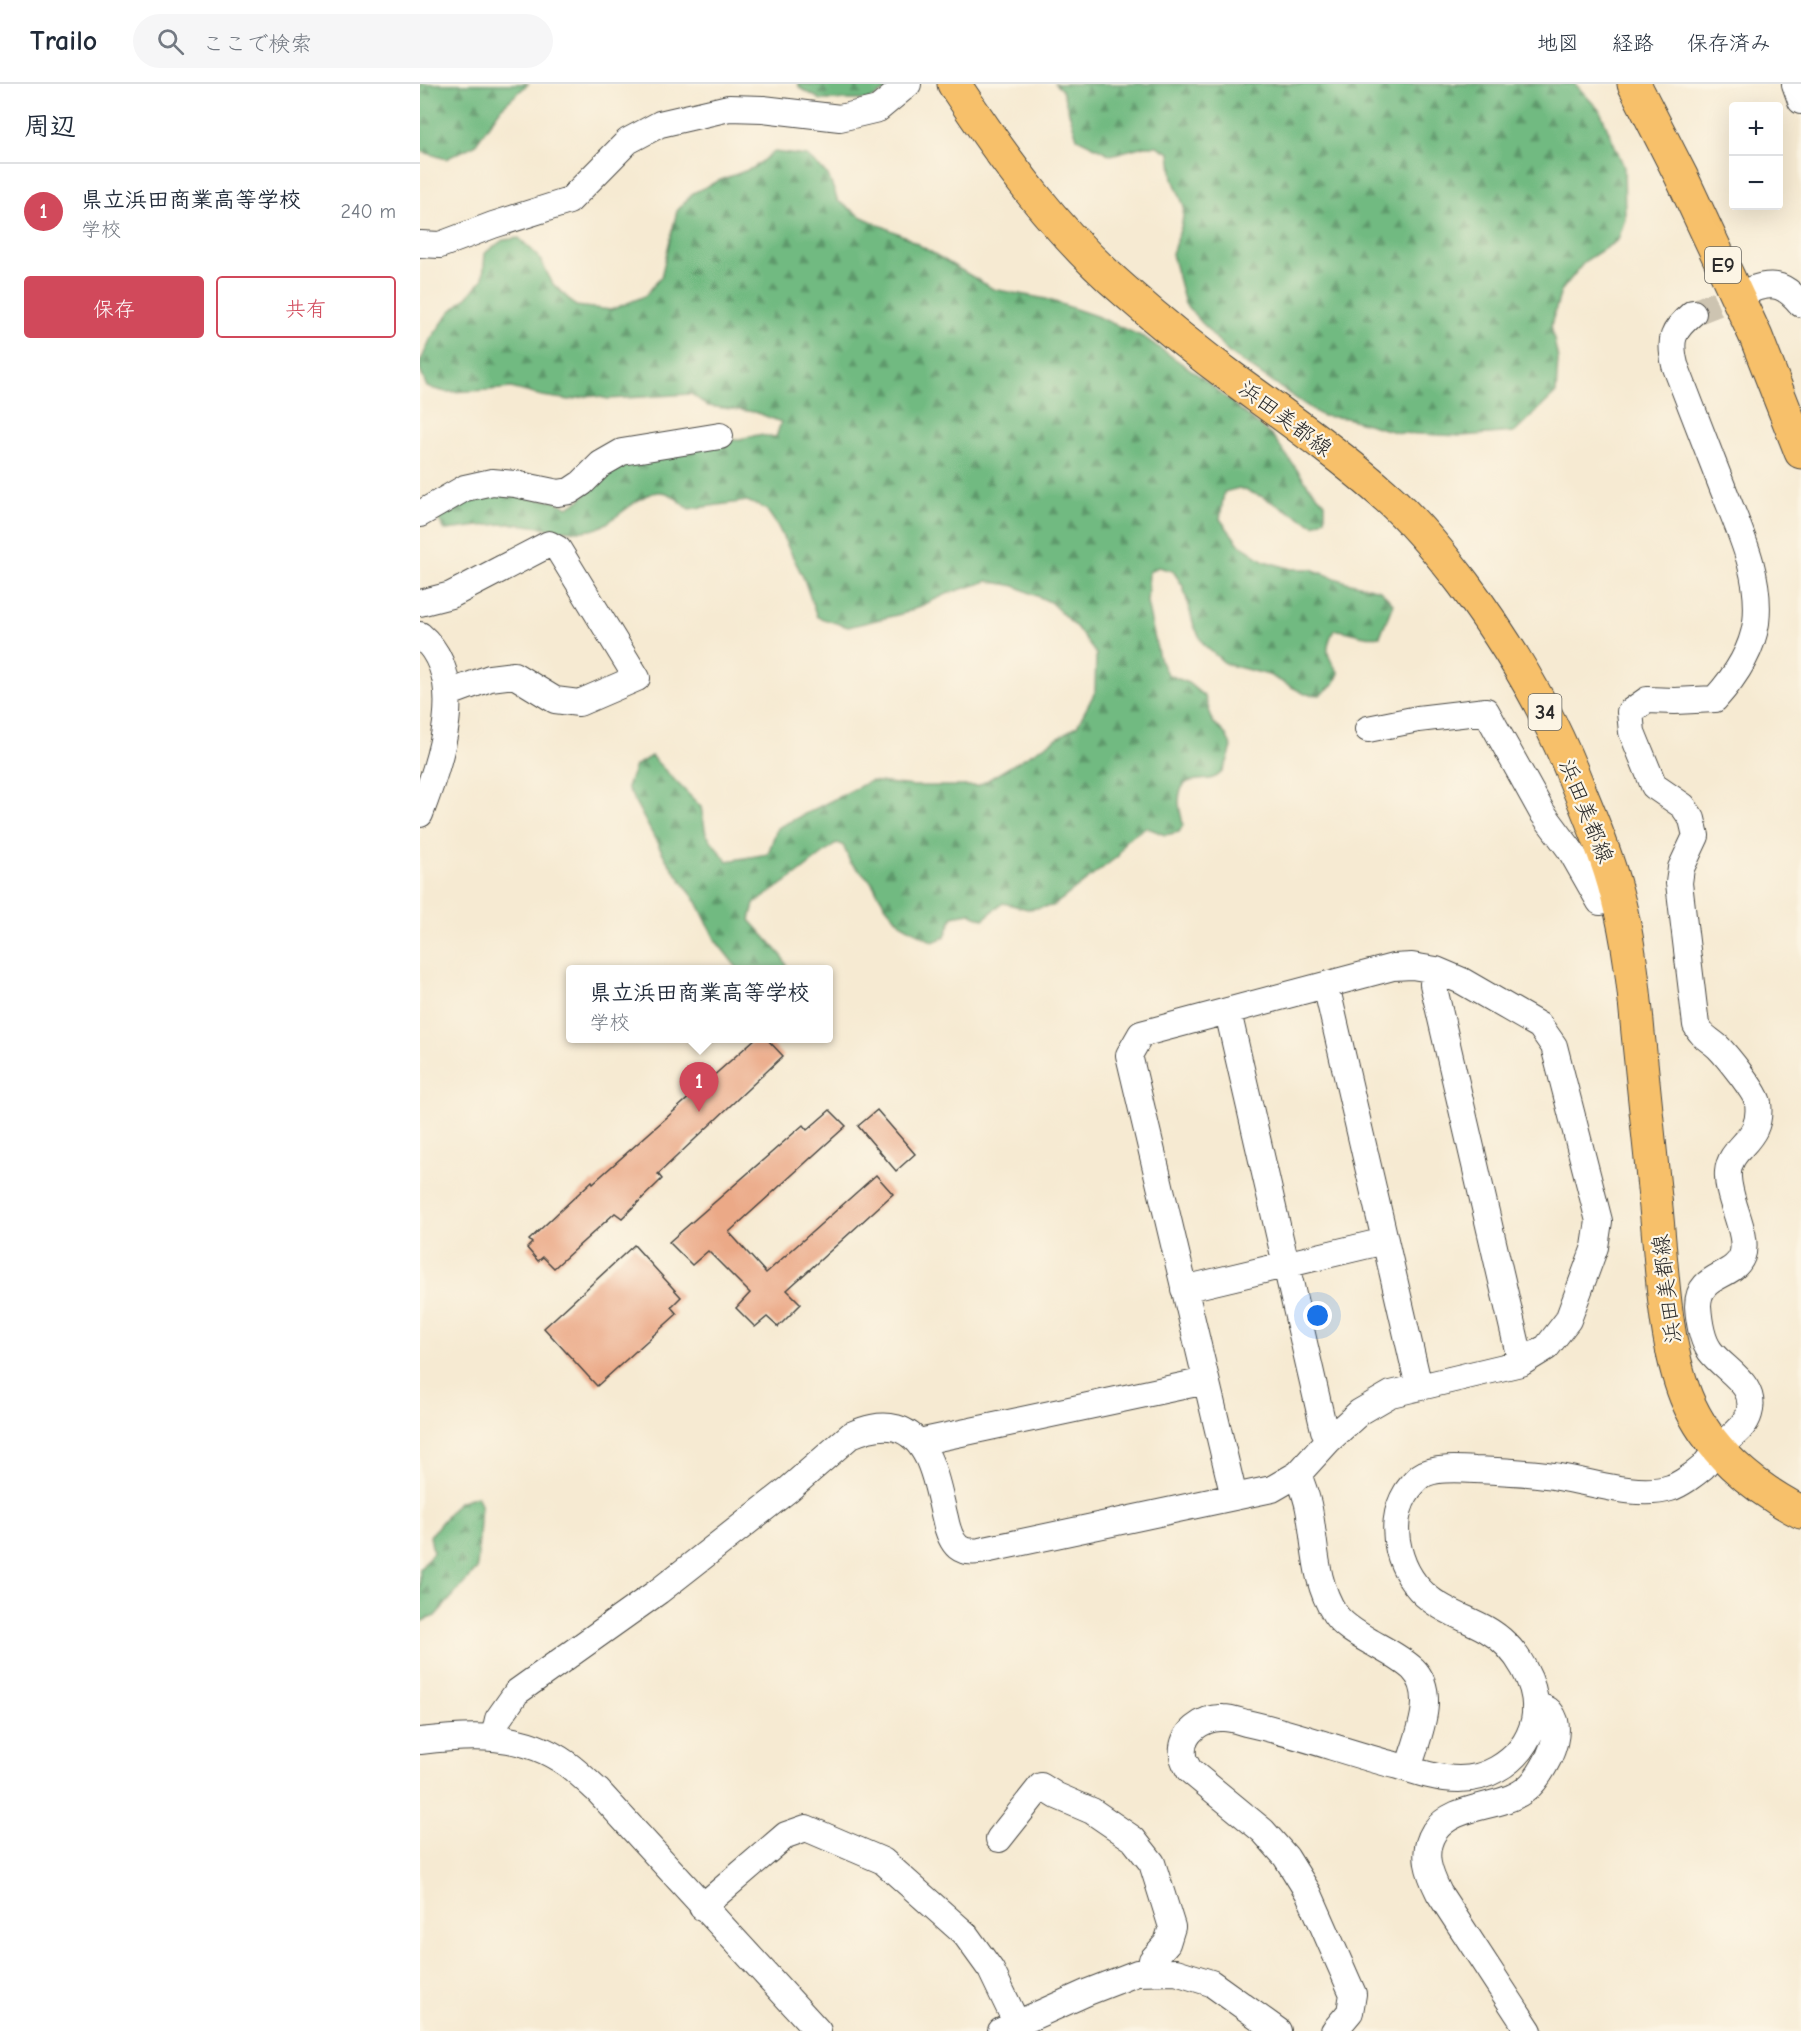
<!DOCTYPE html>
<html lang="ja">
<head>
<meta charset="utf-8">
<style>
	:root { --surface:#fff; --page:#f6f6f7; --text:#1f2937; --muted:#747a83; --line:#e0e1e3; --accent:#d1495b }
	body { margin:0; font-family:"Comic Neue","Klee One",sans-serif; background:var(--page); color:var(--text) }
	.controls { position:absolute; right:18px; top:18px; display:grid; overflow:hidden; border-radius:6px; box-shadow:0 6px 24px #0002 }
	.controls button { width:54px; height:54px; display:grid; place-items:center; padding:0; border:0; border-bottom:2px solid var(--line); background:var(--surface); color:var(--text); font:30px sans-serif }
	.you { position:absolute; left:898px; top:1232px; width:21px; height:21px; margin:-15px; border:4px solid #fff; border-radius:50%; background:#1a73e8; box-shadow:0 0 0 9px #1a73e833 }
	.badge { display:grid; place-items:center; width:39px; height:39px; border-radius:50%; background:var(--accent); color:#fff; font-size:20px; font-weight:700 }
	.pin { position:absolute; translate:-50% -50px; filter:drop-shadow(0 2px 3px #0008) }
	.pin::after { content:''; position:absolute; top:32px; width:21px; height:18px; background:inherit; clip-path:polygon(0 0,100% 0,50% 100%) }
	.popup { position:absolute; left:146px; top:881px; width:267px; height:78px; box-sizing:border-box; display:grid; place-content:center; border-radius:6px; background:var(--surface); filter:drop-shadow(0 2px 4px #0005); font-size:20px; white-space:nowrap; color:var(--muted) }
	.popup b { font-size:22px; color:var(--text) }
	.popup::after { content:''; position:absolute; left:50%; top:100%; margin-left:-12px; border:12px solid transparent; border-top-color:var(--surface) }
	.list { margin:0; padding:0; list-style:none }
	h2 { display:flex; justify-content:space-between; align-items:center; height:78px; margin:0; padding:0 24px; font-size:26px }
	h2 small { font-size:20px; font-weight:400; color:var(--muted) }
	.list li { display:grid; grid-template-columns:39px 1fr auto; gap:18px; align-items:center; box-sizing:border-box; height:96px; padding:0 24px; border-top:2px solid var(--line) }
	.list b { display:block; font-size:22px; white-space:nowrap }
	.list p { margin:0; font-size:20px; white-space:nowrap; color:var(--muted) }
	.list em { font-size:20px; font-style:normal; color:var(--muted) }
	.actions { display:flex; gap:12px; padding:18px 24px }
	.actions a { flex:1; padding:14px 0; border:2px solid var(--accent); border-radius:6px; text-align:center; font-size:21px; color:var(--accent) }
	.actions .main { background:var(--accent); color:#fff }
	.icon { flex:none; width:33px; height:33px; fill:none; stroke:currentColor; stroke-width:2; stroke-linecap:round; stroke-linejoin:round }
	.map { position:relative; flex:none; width:1381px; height:1947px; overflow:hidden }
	header { display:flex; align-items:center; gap:36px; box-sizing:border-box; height:84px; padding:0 30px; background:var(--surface); border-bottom:2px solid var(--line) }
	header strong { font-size:28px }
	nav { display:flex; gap:33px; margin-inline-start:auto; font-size:21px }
	.search { width:420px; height:54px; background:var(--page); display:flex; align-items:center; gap:15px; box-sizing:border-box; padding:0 21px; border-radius:33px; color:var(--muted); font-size:22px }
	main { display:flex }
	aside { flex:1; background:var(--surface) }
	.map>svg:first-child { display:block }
	.forest { fill:url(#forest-firs); stroke:#4e7256; stroke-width:1.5 }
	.building { fill:#eba987 }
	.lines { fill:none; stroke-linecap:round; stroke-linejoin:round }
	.minor-tunnel { stroke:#cdc4b1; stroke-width:26; stroke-dasharray:26 13; stroke-linecap:butt }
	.minor-casing { stroke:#494844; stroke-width:28 }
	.major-casing { stroke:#494844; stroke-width:35 }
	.highway-casing { stroke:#494844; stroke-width:35 }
	.minor { stroke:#fff; stroke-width:26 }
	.major { stroke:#f7c06b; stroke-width:33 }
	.highway { stroke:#f7c06b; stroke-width:33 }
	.labels { text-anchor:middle; stroke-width:4.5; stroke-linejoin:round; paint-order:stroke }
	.shield { fill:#fcf5e5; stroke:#6a6863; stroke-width:1.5 }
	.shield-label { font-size:21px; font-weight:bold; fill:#2b2b2b }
	.street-label { font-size:22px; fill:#2b2b2b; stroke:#fcf5e5 }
</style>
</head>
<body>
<header>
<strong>Trailo</strong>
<div class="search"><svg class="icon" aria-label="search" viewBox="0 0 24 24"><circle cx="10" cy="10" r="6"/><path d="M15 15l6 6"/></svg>ここで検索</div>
<nav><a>地図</a><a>経路</a><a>保存済み</a></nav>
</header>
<main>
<aside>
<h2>周辺<small></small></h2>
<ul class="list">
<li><span class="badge">1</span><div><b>県立浜田商業高等学校</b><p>学校</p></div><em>240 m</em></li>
</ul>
<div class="actions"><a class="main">保存</a><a>共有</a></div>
</aside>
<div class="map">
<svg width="1381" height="1947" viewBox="0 0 1381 1947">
	<defs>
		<pattern id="forest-firs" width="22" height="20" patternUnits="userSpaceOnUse" patternTransform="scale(1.5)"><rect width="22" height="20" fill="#71ba81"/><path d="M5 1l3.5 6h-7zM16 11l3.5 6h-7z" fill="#5d976a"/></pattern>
	</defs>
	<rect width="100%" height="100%" fill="#fcf5e5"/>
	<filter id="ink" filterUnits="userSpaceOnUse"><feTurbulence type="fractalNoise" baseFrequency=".0167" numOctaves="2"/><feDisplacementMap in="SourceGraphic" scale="12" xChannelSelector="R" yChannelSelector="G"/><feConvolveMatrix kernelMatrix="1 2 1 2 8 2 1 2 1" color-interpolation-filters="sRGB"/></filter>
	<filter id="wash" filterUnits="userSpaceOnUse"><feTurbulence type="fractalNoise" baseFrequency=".008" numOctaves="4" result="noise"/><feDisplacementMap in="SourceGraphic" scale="24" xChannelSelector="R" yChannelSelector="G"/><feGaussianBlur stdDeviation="1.35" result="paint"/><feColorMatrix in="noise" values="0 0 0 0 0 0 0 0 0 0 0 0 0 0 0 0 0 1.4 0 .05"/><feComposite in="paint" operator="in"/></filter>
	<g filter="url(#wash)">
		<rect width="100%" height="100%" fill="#f6ead2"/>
		<!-- forest -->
		<path class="forest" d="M0,0H108L81,24L55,61L26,75L0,67Z
			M378,0H477L449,16H401L380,4Z
			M635,0H1155L1180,27L1204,83L1205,135L1198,156L1165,177L1141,207L1131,241L1138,275L1136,309L1095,348L1041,352L979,349L926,334L902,332L808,268L765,220L752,170L762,140L764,122L753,95L750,69L737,62H724L691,71L657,54L642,6Z
			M354,68L387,72L408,91L418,117L442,133L484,152L573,205L626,215L676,232L725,254L781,293L854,354L888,401L905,419V435L894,441L843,413L819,404L804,408L800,435L819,460L844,477L872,485H891L926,498L960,506L973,520L960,552C942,555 932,546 914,546C904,565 906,572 919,589L914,600L900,611L885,610L849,591L806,580L784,561L774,542L763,502L753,487L738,483L729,488L727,519L739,574L747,590L768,599L785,613L793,638L806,651L812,663C809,672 807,682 801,689C787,704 760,684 759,717C759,725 762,733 763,741L759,748L745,751L726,743L705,757L698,772L633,822L608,825L583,819L563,835L550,829L533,832L525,853L513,858L480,839L465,821L450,796L430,778L423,761L417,759L376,791L334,820L330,836L362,872L368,885H318L296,857L277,818L246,775L207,703L215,682L231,672L281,723L286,750L307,777L348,770L357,744L450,697L493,702H558L657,642L675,608L676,570L657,544L630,518L595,502L568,497L529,509L485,529L428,543L397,533L384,495L357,441L346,425L327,417L269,425C264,421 258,415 251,411C225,396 196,442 171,446C145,450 119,441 93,440C71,439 47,444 25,446L18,435L21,425L48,406L134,417L148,423L160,416L193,382L338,351L356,353L361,338L335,328L288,322L271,310L188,315L171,311L150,316L122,312L91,304L70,306L26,308L7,303L0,286V279L10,256L30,228L46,214L63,195L65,169L83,156L99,154L118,172L133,200L156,222L191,226L225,212L241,193L257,127L273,109L298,97L333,84Z
			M57,1412L61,1420L57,1485L15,1532L0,1538V1485L13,1468L10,1452L38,1418Z"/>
		<g id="blocks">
			<!-- building -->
			<path class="building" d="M336,954H346L363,972L238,1090L242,1095L202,1134L195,1129L134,1184L123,1173L118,1177L107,1164L112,1159L109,1156L172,1097L173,1099Z
				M410,1026L426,1042L309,1148L346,1189L456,1091L473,1110L367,1206L381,1220L358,1243L347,1233L335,1243L316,1224L330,1209L288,1167L272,1181L249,1158L383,1041L387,1046Z
				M457,1026L495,1070L476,1087L438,1042Z
				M214,1161L261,1213L251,1223L257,1230L177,1302L124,1244Z"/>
		</g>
	</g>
	<g filter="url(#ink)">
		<use href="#blocks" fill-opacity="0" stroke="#494844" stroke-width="1.5"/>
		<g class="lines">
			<!-- minor-tunnel -->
			<path class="minor-tunnel" d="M1273,229L1333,205"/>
			<!-- minor casing -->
			<g class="minor-casing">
				<path id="minor" d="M1375,0L1381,17
					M0,160L20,161L73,141L149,117L208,57L240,40L309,24L343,25L420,34L458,25L488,0
					M1333,205C1355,197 1366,202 1381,220
					M0,430L45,404L72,398L95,400L138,409L150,407L162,399L181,380L202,368L300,352
					M0,519L31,511L129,460L138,465L217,594L159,619L135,616L94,591L70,594L29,609
					M0,551C51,594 19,679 0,730
					M948,645L998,635L1066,627L1122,728L1151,767L1180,818L1198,814
					M1016,886L1013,900L1101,1279
					M906,901L999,1303
					M808,928L904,1346L909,1356
					M764,1205L965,1157
					M499,1358L786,1297
					M878,1390C882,1401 887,1413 889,1425C896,1462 894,1497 915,1530C923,1542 939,1551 951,1558C965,1566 981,1574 993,1585C1019,1611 996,1656 988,1685
					M74,1653L78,1635L97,1608L239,1507L369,1405L431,1351C445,1345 460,1340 476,1344C512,1354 517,1403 525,1434C527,1444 530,1456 538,1463C544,1468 553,1468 560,1467L814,1413L852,1405L878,1390L909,1356L940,1328L971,1310L1101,1279L1127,1263L1148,1236L1175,1163L1179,1137L1134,962L1120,942L1042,897L1016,886L992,882L973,883L721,950L709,971L814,1413
					M0,1657C51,1651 103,1648 147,1680C158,1688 168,1698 178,1707L398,1947
					M579,1755L621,1702L637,1712L672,1727L713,1755L732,1779L752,1843L747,1859L732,1876L730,1888
					M282,1823L366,1751L386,1744L463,1777L545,1850L571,1886L597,1940
					M581,1947L668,1908L717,1889L756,1888L791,1899L858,1947
					M914,1947L930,1928L933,1910L889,1810L866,1773L843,1747L769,1686C767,1681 763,1677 763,1671C760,1649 783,1633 803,1634C811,1634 819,1637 826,1639C878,1650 927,1669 978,1682C997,1688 1019,1695 1039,1695C1052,1695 1065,1692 1077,1685C1095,1675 1109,1658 1114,1637C1121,1602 1096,1562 1066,1545C1048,1535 1026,1528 1010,1515C980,1492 965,1443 986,1409C989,1404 997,1395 1001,1392C1013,1383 1041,1385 1055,1386C1079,1387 1102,1388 1126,1391C1162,1395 1215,1415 1250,1404C1260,1401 1275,1390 1283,1383C1288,1377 1293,1370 1298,1365C1308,1354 1325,1345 1329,1330C1338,1300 1305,1287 1290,1267C1282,1256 1279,1236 1278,1222C1278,1189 1313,1195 1322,1172C1330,1150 1306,1115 1308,1088C1310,1061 1343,1058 1338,1019C1337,1009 1306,971 1298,963C1288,954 1283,954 1276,941L1259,799L1261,784L1276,752L1272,735L1263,722L1234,702L1212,648L1210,628L1227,616L1255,617L1295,615C1314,594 1332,567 1336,539C1342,489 1317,442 1300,397C1285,359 1270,320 1255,281C1249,255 1252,247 1273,229
					M1109,1947L1019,1809C1009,1789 1001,1769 1014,1748C1034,1719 1078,1726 1105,1706C1115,1699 1123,1685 1129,1673C1134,1662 1138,1650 1135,1637C1131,1626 1127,1623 1115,1623"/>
			</g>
			<!-- major casing -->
			<g class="major-casing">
				<path id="major" d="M534,0C584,76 637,149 706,208C741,239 778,269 815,296C867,334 920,371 968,414C996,439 1020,469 1043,499C1087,558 1124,619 1152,688C1168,728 1186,768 1197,811C1209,856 1214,903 1218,949C1224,1004 1229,1059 1235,1114C1242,1177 1243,1255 1266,1313C1287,1365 1332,1403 1381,1428"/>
			</g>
			<!-- highway casing -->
			<g class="highway-casing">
				<path id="highway" d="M1214,0L1261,92L1336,253L1381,368"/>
			</g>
			<!-- minor -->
			<use href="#minor" class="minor"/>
			<!-- major -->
			<use href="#major" class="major"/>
			<!-- highway -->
			<use href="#highway" class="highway"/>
		</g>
	</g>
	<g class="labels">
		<!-- shield labels -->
		<g class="shield">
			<rect x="1285" y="163" width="36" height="36" rx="4.5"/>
			<rect x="1108.5" y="610" width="33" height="36" rx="4.5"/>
		</g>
		<g class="shield-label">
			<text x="1303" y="188">E9</text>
			<text x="1125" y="635">34</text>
		</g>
		<!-- street labels -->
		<g class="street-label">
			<text transform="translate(866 334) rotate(37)" y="8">浜田美都線</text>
			<text transform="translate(1167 727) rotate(68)" y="8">浜田美都線</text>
			<text transform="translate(1246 1205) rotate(-97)" y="8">浜田美都線</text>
		</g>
	</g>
</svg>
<div class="controls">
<button>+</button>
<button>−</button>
</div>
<div class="you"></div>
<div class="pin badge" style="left:279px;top:1028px">1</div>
<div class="popup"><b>県立浜田商業高等学校</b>学校</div>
</div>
</main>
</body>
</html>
